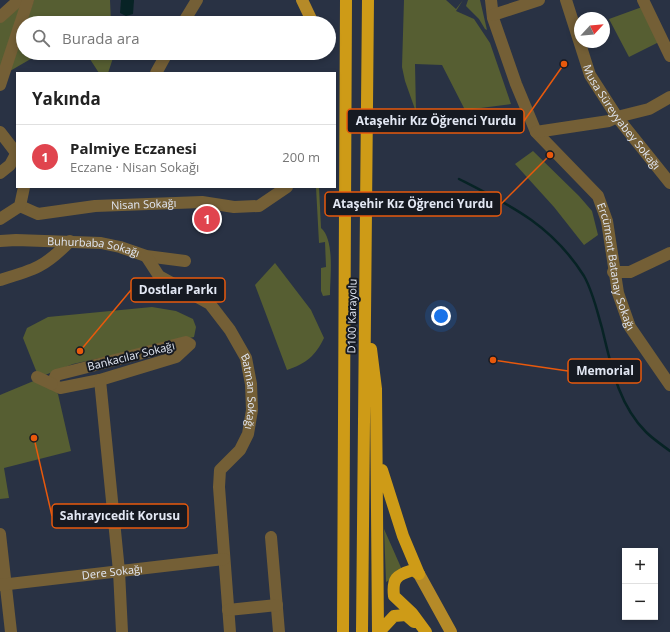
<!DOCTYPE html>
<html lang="tr">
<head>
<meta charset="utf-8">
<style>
	:root { --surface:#fff; --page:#f2f2f2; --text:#222; --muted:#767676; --line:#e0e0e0; --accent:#b45309 }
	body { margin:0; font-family:"Open Sans",sans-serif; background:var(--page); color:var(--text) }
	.controls { position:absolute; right:12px; bottom:12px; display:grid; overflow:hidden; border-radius:0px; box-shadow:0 2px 6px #0003 }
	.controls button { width:36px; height:36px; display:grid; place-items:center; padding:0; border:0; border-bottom:1px solid var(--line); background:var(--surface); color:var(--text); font:20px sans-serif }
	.compass { position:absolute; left:574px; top:12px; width:36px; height:36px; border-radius:50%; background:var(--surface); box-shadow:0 2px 6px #0003; rotate:64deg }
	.you { position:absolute; left:441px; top:316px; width:14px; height:14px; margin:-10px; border:3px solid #fff; border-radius:50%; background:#1a73e8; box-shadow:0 0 0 6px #1a73e833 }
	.badge { display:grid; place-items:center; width:26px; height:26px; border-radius:50%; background:var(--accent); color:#fff; font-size:13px; font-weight:700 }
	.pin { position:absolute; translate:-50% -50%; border:2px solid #fff; box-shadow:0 1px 4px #0006 }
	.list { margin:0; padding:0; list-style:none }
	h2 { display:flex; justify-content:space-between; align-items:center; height:52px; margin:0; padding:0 16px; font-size:17px }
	h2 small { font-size:13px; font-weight:400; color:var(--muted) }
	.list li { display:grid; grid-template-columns:26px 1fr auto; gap:12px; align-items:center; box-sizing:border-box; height:64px; padding:0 16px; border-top:1px solid var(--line) }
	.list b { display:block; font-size:15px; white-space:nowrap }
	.list p { margin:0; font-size:13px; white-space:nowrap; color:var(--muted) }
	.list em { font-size:13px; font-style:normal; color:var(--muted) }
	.icon { flex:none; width:22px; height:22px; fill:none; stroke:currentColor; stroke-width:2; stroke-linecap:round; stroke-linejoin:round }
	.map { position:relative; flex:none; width:670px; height:632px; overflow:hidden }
	.search { position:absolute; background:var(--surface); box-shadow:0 2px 6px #0003; left:16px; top:16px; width:320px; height:44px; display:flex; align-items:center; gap:10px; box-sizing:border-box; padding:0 14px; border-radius:22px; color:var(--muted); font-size:15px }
	.panel { position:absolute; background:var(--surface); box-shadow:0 2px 6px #0003; left:16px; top:72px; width:320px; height:116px; border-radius:0px }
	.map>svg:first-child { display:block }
	.green { fill:#565e32 }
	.water { fill:#072325 }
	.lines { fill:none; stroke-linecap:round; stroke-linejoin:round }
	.stream { stroke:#072325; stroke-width:2.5 }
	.minor { stroke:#745f36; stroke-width:12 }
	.major { stroke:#b58a28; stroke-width:12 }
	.highway { stroke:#ce9b17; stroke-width:12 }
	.labels { text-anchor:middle; stroke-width:4; stroke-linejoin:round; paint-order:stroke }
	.street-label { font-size:11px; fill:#e2e7f3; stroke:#161a22 }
	.leader { fill:none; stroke:#e8590c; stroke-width:1.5 }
	.callout-dot { fill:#e8590c; stroke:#161a22; stroke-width:1.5 }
	.callout { fill:#161a22; stroke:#e8590c; stroke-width:1.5 }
	.callout-label { font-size:12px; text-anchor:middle; font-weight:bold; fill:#e2e7f3 }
</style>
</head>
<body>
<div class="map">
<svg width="670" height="632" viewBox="0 0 670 632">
	<rect width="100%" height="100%" fill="#293244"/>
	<!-- green -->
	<path class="green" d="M34,0H110L111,23H26Z
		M404,0H446L456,9L463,0L456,11L474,19L490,43L511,104L465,110L442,65L415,64L416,112L405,81L402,67Z
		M468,0H480L487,30L485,29L479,19L466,6Z
		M22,4L0,69V23Z
		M642,7L659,42L629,57L609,19Z
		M23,32V53H41L10,71Z
		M86,53H113V58L108,73H99Z
		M533,151L579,196L592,211L598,235L584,245L554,207L515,164Z
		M316,187H319L321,228C335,240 330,277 330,295L323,296L321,291V268L326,267L325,242L319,243Z
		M275,263L311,310L324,338C316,355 306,364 287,370L255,285Z
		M152,307L176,311L193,319L196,327L194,337L73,364L45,375L37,373L23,338L27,328L48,317Z
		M36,380L54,389L58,394L71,451L4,468L9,498L0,499V395Z
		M384,529L403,572L386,582V581Z"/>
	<!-- water -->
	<path class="water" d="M121,0H134L133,14L126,16L120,13Z"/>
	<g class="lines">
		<!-- stream -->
		<path class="stream" d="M459,179C510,205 552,225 584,276C593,292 597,311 602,328C611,365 618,404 646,432C653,439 662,445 670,451"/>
		<!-- minor -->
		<g class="minor">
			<path id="s1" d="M491,0L493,18L516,84L536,132L598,196L607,221L618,293L630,327L670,385"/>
			<path id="s2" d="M566,0L590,75L617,117L670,183"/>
			<path d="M643,0L670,56"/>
			<path d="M493,15L539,0"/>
			<path d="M0,17L19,0"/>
			<path d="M183,23L197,0"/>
			<path d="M156,73L167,53"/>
			<path d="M0,85L28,0"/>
			<path d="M0,132L17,154"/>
			<path d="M536,132L609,121L617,117L649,109L670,97"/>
			<path d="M0,173L10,165L17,152"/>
			<path id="s3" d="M20,206L38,214L95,206L202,202L234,207L259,206L287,187"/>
			<path d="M0,219L20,206L24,187"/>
			<path id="s4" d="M0,241L16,240L101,243L120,247L146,256L185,261"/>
			<path id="s5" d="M146,256L159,276L210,304L230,330L246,358L251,384L252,410L248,434L240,450L220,470L219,487L230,632"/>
			<path d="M613,272H630L670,253"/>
			<path d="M0,280C34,270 45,267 70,241"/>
			<path d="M186,342L190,344L176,357L100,380L60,388L52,384L56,375Z"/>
			<path d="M37,377L52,384"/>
			<path d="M100,380L119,571L122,632"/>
			<path d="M0,534L11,632"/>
			<path d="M271,537L279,632"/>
			<path id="s6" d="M0,585L224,559"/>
			<path d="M228,610L277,605"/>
		</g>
		<!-- major -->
		<path class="major" d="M302,0L313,23
			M419,574L451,632"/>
		<!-- highway -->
		<path class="highway" d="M371,349L376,389L378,632
			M382,470L403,536L419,574
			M419,574L413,570C396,575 392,579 394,596L412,613L426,632
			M343,632L346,0
			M362,632L368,0
			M379,632L394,616L406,615L414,622"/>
	</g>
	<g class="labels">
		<!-- street labels -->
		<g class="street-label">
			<text dy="4" stroke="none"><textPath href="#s2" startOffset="131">Musa Süreyyabey Sokağı</textPath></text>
			<text dy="4" stroke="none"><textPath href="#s3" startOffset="126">Nisan Sokağı</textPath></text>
			<text dy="4" stroke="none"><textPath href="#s4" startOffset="94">Buhurbaba Sokağı</textPath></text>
			<text dy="4" stroke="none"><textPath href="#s1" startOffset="302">Ercüment Batanay Sokağı</textPath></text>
			<text transform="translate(352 316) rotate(-89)" y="4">D100 Karayolu</text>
			<text transform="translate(131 356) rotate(-14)" y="4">Bankacılar Sokağı</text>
			<text dy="4" stroke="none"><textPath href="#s5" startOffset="181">Batman Sokağı</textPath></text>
			<text dy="4" stroke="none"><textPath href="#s6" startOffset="113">Dere Sokağı</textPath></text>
		</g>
	</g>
	<!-- callouts -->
	<path class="leader" d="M564 64L524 121M550 155L501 204M80 351L131 290M493 360L568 371M34 438L52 516"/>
	<g class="callout-dot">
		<circle cx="564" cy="64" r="4"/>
		<circle cx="550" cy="155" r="4"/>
		<circle cx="80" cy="351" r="4"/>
		<circle cx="493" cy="360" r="4"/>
		<circle cx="34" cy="438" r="4"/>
	</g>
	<g class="callout">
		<rect x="347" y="109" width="177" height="24" rx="4"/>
		<rect x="325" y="192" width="176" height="24" rx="4"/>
		<rect x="131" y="278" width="94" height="24" rx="4"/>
		<rect x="568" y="359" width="73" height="24" rx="4"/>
		<rect x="52" y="504" width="136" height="24" rx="4"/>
	</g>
	<g class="callout-label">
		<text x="436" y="125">Ataşehir Kız Öğrenci Yurdu</text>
		<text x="413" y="208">Ataşehi̇r Kız Öğrenci̇ Yurdu</text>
		<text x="178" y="294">Dostlar Parkı</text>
		<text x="605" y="375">Memorial</text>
		<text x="120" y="520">Sahrayıcedit Korusu</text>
	</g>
</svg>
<div class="controls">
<button>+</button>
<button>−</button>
</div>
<svg class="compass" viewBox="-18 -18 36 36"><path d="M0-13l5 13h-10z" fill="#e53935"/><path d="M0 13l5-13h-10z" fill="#767676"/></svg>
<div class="you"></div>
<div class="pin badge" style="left:207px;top:219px;background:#e0444e">1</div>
<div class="search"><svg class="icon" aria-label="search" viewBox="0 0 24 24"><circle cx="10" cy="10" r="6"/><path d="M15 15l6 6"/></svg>Burada ara</div>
<section class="panel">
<h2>Yakında<small></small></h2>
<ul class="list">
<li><span class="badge" style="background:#e0444e">1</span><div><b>Palmiye Eczanesi</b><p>Eczane · Nisan Sokağı</p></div><em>200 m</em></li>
</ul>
</section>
</div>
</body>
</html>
